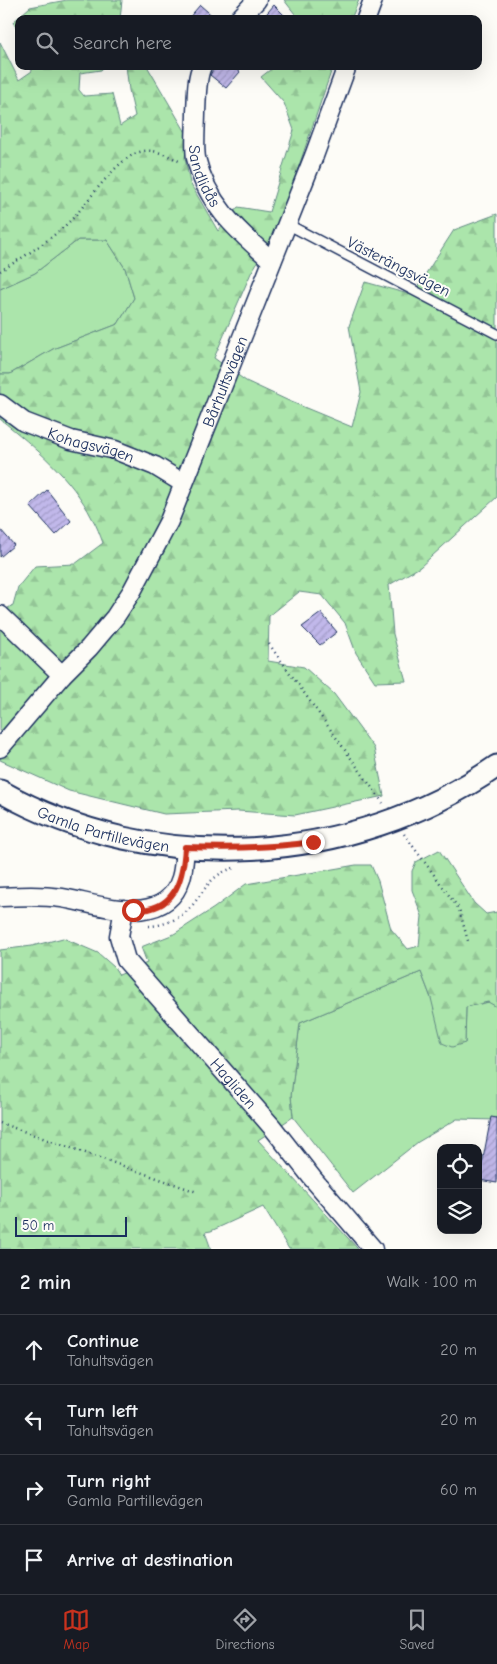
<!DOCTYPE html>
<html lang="en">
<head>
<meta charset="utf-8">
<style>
	:root { --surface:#171b24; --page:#242831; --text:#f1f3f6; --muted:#9ea1a6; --line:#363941; --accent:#c8321e }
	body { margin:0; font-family:"Comic Neue",sans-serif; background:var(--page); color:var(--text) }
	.controls { position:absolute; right:15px; bottom:15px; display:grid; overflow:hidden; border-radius:10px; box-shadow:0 5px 20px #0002 }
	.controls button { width:45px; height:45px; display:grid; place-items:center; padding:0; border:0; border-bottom:1px solid var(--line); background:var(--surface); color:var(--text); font:25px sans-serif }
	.scale { position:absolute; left:15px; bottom:12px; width:112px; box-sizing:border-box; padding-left:5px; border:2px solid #1b2f5e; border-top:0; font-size:14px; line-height:18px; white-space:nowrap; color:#1b2f5e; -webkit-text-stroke:4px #fdfcf7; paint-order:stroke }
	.stop { position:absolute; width:15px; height:15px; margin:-11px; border:4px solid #c8321e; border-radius:50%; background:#fff }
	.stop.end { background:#c8321e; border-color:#fff; box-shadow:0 1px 5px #0008 }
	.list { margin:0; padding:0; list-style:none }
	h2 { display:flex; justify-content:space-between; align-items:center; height:65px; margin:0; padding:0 20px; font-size:21px }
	h2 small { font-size:16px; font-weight:400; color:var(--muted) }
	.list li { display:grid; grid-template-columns:32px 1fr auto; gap:15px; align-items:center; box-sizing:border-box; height:70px; padding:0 20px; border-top:1px solid var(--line) }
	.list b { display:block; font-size:19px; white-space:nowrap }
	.list p { margin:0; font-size:16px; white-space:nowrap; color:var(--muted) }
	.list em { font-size:16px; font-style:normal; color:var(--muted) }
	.icon { flex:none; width:28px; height:28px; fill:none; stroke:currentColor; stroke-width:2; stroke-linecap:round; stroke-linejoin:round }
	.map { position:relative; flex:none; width:497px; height:1249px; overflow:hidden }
	.search { position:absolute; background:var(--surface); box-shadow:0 5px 20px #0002; left:15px; right:15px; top:15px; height:55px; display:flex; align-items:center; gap:12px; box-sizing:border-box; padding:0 18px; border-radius:10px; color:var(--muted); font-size:19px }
	.sheet { height:345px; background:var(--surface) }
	nav { display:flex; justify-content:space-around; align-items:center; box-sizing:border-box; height:70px; border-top:1px solid var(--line); background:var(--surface); font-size:14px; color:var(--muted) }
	nav a { display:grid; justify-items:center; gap:2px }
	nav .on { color:var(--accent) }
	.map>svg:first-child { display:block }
	.green { fill:#abe5ab; stroke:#638a84 }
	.forest { fill:url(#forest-firs); stroke:#638a84 }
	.building { fill:url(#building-hatch); stroke:#1b2f5e }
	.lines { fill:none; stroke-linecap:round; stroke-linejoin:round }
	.service-casing { stroke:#1b2f5e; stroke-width:12 }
	.minor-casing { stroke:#1b2f5e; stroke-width:21 }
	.tertiary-casing { stroke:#1b2f5e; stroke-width:25 }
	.path { stroke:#1b2f5e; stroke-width:2.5; stroke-dasharray:1 4; stroke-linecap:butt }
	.service { stroke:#fdfcf7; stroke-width:9 }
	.minor { stroke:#fdfcf7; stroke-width:18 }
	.tertiary { stroke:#fdfcf7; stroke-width:21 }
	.route { stroke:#c8321e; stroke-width:6 }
	.labels { text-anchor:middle; stroke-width:4; stroke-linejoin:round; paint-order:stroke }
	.street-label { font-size:16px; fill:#1b2f5e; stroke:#fdfcf7 }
</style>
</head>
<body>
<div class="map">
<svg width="497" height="1249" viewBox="0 0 497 1249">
	<defs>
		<pattern id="forest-firs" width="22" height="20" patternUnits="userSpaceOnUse" patternTransform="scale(1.25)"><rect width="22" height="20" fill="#abe5ab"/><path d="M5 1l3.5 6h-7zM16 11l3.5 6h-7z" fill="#93c596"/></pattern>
		<pattern id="building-hatch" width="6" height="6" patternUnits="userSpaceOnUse" patternTransform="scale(1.25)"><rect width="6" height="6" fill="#c1b8ea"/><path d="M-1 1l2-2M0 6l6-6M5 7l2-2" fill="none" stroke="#a59ecb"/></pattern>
	</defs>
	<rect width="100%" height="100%" fill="#fdfcf7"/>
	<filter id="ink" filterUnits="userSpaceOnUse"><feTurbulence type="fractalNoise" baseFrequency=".02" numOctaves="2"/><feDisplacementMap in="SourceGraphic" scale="10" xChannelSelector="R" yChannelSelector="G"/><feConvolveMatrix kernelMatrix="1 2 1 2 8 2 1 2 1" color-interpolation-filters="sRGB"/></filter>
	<g filter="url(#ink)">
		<!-- green -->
		<path class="green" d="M78,240H107L125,268L134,298L118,324L53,349L10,374H0V289L35,273Z
			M421,972L431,998L465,1043L466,1007L489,1002L497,1007V1120L457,1119L418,1142L353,1193L293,1117L291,1096L300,1023Z"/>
		<!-- forest -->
		<path class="forest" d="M67,0H122L120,19H19V33L13,22L30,7Z
			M284,0H359L351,19H299Z
			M0,42L19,80L32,71L31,66H105L101,70L80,73L79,90L84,96L112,94L120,126L135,116L129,90L126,66H147L188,136L185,158L190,183L218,231L238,207L269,212L294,130L284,103L261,77L275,66H333L286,204L274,234L251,273L214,358L246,381L289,401L352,427L361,392L349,326L365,282L412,295L454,230L497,214V497L420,567L389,585L393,634L406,681L375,682L356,653L345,623L322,595L299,592L269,616L268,661L304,667L334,694L374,748L384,796L295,815L238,811L164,814L69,791L0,760V613L13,605L18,587L35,566L75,564L103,543C100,535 97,526 92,518C72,478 35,447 0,419V374H10L53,349L118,324L134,298L125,268L107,240H78L35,273L0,289Z
			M439,850L474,903L486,914L497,912V1007L488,1002L466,1007L465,1043L452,1047L442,1043L431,998L421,972L300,1023L291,1096L293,1117L258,1140L358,1249H289L263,1207L211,1231L205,1232L211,1249H0V950L32,946L63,938L98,953L114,967L119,975L147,963L141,947L174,934L214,908L246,884L356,865H371L378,881L391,929L408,949L419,946L422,916L412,890V871L416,862Z"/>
		<!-- building -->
		<path class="building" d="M200,5L216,19H188Z
			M274,5L288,19H262Z
			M215,66H232L240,72L226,88L210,75Z
			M47,490L71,521L56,535L30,506Z
			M0,529L14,545L0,557Z
			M321,613L337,632L320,645L302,627Z
			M491,1117L497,1118V1183L479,1180Z"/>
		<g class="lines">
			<!-- service casing -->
			<g class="service-casing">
				<path id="service" d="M287,224L497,334"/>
			</g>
			<!-- minor casing -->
			<g class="minor-casing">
				<g id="minor">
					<path d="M239,19L257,0"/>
					<path d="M366,19L373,0"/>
					<path id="s1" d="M202,66C196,79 197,97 196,112C196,125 194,145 196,158C207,205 238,231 272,261"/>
					<path id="s2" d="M0,404L24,422L71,440L115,450L155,466L183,483"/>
					<path d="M0,615L62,675"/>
					<path id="s3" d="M0,748L62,675L89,648L115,617L132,591L169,521L314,156L347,66"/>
					<path d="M0,897C21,896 40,895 62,898C100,904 165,930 181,878C184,868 184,858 185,847"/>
					<path id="s4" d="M124,909L119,936L126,960L273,1128L313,1179L373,1249"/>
				</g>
			</g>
			<!-- tertiary casing -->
			<g class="tertiary-casing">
				<g id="tertiary">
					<path id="s5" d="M0,791C154,878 352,866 497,766"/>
				</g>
			</g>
			<!-- path -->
			<path class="path" d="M0,271C24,257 49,241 69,222C88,204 118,154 144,151C156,149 171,157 181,162
				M269,644L383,803
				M404,834L459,909L468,941
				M149,926C163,926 182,918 191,907C205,890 211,874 234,868
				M0,1123L197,1192"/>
			<!-- service -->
			<use href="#service" class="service"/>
			<!-- minor -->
			<use href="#minor" class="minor"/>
			<!-- tertiary -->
			<use href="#tertiary" class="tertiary"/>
		</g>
	</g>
	<g class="lines" filter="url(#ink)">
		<!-- route -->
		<path class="route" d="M133,910C174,912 183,882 185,847C231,849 268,848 313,842"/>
	</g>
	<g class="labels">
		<!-- street labels -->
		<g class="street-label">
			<text dy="6" stroke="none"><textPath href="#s1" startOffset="112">Sandlidås</textPath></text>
			<text transform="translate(399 266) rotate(27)" y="6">Västerängsvägen</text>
			<text dy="6" stroke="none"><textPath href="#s3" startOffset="435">Bårhultsvägen</textPath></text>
			<text dy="6" stroke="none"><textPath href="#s2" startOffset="101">Kohagsvägen</textPath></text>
			<text dy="6" stroke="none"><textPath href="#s5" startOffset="111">Gamla Partillevägen</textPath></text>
			<text dy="6" stroke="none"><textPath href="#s4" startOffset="216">Hagliden</textPath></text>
		</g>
	</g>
</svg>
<div class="controls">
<button><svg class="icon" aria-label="locate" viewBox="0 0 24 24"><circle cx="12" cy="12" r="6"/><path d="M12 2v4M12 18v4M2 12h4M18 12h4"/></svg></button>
<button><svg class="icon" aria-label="layers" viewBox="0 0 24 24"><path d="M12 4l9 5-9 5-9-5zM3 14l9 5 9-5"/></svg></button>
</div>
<div class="scale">50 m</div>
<div class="stop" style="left:133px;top:910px"></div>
<div class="stop end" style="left:313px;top:842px"></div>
<div class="search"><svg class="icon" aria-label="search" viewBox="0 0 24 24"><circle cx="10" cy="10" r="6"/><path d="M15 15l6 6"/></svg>Search here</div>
</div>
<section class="sheet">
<h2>2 min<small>Walk · 100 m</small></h2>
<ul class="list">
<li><svg class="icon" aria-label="ahead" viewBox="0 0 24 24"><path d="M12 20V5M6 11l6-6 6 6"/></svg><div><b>Continue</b><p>Tahultsvägen</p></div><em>20 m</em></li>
<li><svg class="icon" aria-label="left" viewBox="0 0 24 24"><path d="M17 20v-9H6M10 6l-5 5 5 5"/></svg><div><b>Turn left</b><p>Tahultsvägen</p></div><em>20 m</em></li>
<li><svg class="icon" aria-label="right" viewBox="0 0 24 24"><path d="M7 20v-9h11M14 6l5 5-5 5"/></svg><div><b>Turn right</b><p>Gamla Partillevägen</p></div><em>60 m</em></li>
<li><svg class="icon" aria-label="arrive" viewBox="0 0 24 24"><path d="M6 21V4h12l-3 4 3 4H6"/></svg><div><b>Arrive at destination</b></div></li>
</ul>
</section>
<nav>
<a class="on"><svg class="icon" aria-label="map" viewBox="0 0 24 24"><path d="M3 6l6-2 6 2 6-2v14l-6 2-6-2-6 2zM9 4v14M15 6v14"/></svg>Map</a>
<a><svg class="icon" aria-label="directions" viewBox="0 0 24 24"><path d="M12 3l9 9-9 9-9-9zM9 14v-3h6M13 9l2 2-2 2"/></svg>Directions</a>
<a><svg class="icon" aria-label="saved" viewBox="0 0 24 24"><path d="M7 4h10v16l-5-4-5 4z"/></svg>Saved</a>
</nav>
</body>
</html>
